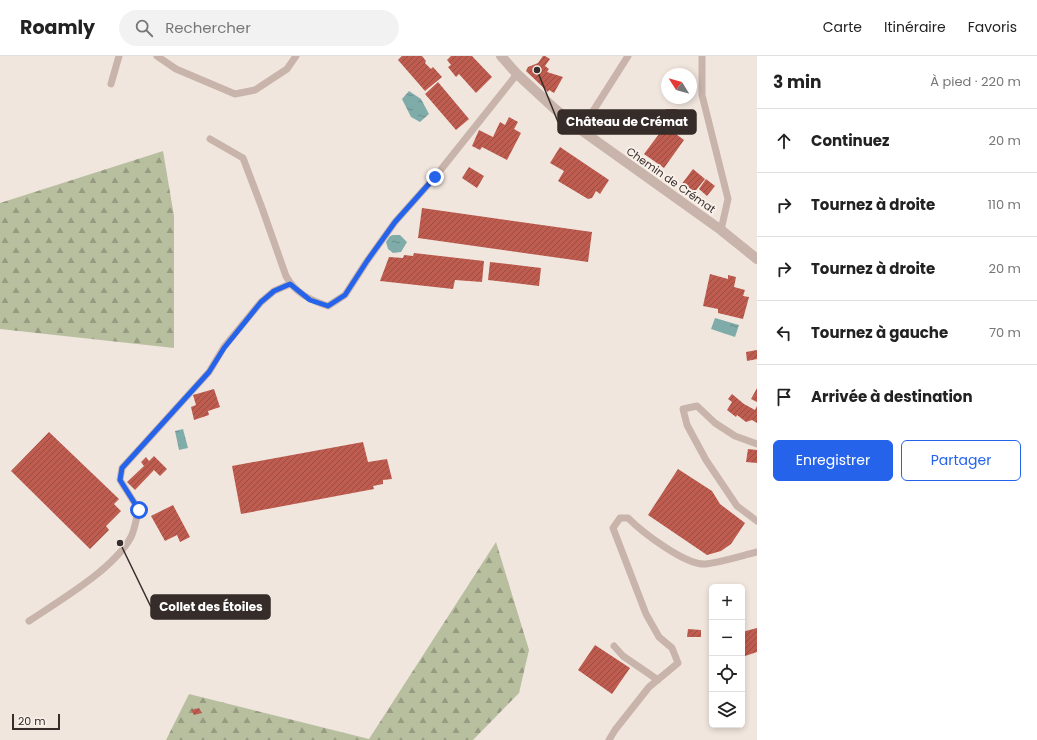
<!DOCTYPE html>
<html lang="fr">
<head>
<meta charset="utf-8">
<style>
	:root { --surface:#fff; --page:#f2f2f2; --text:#222; --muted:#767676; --line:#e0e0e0; --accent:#2563eb }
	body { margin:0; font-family:Poppins,sans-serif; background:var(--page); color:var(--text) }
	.controls { position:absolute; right:12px; bottom:12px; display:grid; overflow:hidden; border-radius:6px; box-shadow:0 2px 6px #0003 }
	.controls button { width:36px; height:36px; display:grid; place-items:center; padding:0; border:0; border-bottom:1px solid var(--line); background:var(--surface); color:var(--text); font:20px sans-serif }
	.compass { position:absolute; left:661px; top:12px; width:36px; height:36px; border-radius:50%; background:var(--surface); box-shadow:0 2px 6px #0003; rotate:307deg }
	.scale { position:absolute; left:12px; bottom:10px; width:48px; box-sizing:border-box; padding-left:4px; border:2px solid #362c29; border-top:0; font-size:11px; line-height:14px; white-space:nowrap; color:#362c29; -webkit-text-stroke:3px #f9f0ea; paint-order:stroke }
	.stop { position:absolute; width:12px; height:12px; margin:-9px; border:3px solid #2563eb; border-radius:50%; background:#fff }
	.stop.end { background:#2563eb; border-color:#fff; box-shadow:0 1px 4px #0008 }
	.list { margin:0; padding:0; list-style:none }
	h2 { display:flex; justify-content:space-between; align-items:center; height:52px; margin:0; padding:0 16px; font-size:17px }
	h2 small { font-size:13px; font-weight:400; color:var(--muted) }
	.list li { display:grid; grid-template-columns:26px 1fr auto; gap:12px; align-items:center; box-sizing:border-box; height:64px; padding:0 16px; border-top:1px solid var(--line) }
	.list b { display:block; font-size:15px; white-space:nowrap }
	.list em { font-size:13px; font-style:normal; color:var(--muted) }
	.actions { display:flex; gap:8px; padding:12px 16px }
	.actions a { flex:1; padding:9px 0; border:1px solid var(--accent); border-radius:6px; text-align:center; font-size:14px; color:var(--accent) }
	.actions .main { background:var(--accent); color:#fff }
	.icon { flex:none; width:22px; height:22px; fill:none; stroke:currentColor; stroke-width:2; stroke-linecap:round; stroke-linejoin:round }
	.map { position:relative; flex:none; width:757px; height:684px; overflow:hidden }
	header { display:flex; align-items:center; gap:24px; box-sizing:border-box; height:56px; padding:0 20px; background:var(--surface); border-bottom:1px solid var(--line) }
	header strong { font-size:19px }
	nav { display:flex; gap:22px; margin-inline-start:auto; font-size:14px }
	.search { width:280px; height:36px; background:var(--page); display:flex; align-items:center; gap:10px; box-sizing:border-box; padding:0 14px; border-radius:22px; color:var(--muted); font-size:15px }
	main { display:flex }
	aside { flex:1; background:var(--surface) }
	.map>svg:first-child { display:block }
	.forest { fill:url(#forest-firs) }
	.water { fill:url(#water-ripples) }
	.building { fill:url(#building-hatch) }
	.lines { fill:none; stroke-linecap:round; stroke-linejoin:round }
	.service { stroke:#c8b4aa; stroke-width:7 }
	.tertiary { stroke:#c8b4aa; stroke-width:10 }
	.route { stroke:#2563eb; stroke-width:5 }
	.labels { text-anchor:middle; stroke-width:4; stroke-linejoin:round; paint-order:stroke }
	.street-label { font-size:11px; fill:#362c29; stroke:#f9f0ea }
	.leader { fill:none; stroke:#362c29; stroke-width:1.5 }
	.callout-dot { fill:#362c29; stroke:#f9f0ea; stroke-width:1.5 }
	.callout { fill:#362c29; stroke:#362c29; stroke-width:1.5 }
	.callout-label { font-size:12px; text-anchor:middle; font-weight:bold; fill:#fff }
</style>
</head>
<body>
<header>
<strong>Roamly</strong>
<div class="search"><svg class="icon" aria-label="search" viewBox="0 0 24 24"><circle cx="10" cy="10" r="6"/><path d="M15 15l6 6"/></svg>Rechercher</div>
<nav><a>Carte</a><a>Itinéraire</a><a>Favoris</a></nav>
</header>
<main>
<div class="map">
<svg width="757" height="684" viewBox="0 0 757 684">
	<defs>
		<pattern id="forest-firs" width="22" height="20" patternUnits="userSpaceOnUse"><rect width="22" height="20" fill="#b8bf9f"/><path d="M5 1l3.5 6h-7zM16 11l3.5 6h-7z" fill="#969b82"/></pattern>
		<pattern id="water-ripples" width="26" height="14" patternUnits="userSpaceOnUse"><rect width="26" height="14" fill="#7faca9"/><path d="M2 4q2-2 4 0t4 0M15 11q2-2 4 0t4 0" fill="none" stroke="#698c8a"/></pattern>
		<pattern id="building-hatch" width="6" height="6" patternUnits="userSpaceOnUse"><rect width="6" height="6" fill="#be5c4f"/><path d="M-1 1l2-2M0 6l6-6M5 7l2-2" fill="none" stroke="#9b4c42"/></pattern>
	</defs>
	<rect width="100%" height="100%" fill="#f1e6de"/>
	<!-- forest -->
	<path class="forest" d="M163,95L174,160V292L0,273V147Z
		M496,486L529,594L519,637L473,684H166L189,638L369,683Z"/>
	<!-- water -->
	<path class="water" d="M409,35L421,43L429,58L420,66L411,61L402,43Z
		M393,179H400L407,186L401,196L393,197L388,193L386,186L390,180Z
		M715,262L739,269L735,281L711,273Z
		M183,373L188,392L179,394L175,375Z"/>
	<!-- building -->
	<path class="building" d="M402,0H422L426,5L425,7L431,13L433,11L442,21L425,35L398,4Z
		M451,0H472L492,21L476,37L459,18L456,21L448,11L451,9L447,4Z
		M543,0H545L550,3L545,10L549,13L547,16L563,21L554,37L549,34L548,36L526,15L528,11L538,7Z
		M438,26L469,63L456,74L425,38Z
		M666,53H677L678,61H667Z
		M509,61L518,66L514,73L521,77L507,104L482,91L480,94L472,90L479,74L493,81L500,66L505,69Z
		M665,70L684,84L664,112L644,98Z
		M560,91L609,124L600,138L596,135L592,142L588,143L558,125L564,115L550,107Z
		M469,111L484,120L477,132L462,122Z
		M693,113L705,123L693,138L681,129Z
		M706,123L715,130L707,140L699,133Z
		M422,152L592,176L588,206L418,182Z
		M414,197L484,205L482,226L455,224L453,233L380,225L389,201L403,202L404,199L413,200Z
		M490,206L541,212L539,230L488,224Z
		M710,218L728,223V219L736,221L734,231L745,234L743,240L749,241L743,263L718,257V253L703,250Z
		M757,294V303L747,305L746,296Z
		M757,332V346L751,343Z
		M214,333L220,351L208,355L209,359L194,364L191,351L196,349L193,339Z
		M732,338L744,348L755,354L757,350V367L752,364L746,366L737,359L736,361L727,354L732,346L728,343Z
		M49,376L119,443L114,448L121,455L106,470L109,474L90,493L11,415Z
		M363,386L368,406L387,403L392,423L383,424V428L373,430L374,433L241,458L232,410Z
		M748,393L757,394V407L746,406Z
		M154,400L167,413L160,420L154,414L135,434L127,426L144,410L141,406L146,401L149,405Z
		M678,413L712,435L720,448L745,467L731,488L721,495L707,499L648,459Z
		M173,449L190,481L180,486L177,479L165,485L151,460Z
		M757,572V596L742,601V576Z
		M688,573L701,574V581H687Z
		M595,589L630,612L612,638L578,614Z
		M199,652L202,657L194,659L191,654Z"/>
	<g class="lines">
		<!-- service -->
		<path class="service" d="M157,0L176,13L235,38L255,34L287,13L296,0
			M702,0V39L728,143L721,174
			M111,28L119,0
			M581,74L628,0
			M210,83L243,102L262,152L286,220C295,237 310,244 328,250L345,239L367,205L395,166L435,121L517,18
			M757,388L735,380L715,367L697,350L683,353L687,369L706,404L737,450L757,465
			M29,565C59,545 114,513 131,481C135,473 136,462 139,454L120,424L122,412L209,316L224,291L261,246L274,235L290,228
			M614,590L623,600L658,624
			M609,684L615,674L649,631L678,607L672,592L659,581L646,558L613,472L620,462H628C642,476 686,510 706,508C723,506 741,500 757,496"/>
		<!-- tertiary -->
		<path class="tertiary" d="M501,0L517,18L555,53L581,74L721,174L757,203"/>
	</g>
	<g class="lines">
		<!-- route -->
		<path class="route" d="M139,454L120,424L122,412L209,316L224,292L261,246L274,235L290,228L310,244L328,250L345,239L367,205L395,166L435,121"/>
	</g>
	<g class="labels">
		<!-- street labels -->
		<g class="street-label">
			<text transform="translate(671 124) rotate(35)" y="4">Chemin de Crémat</text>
		</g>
	</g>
	<!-- callouts -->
	<path class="leader" d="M537 14L558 66M120 487L151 551"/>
	<g class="callout-dot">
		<circle cx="537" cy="14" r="4"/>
		<circle cx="120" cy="487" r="4"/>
	</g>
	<g class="callout">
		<rect x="558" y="54" width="138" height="24" rx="4"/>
		<rect x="151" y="539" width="119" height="24" rx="4"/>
	</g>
	<g class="callout-label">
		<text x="627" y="70">Château de Crémat</text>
		<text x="211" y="555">Collet des Étoiles</text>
	</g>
</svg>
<div class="controls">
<button>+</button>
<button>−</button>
<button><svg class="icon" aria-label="locate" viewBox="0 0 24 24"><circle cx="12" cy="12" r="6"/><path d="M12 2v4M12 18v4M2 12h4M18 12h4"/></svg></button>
<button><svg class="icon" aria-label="layers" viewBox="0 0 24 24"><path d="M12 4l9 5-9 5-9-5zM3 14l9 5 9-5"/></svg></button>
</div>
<svg class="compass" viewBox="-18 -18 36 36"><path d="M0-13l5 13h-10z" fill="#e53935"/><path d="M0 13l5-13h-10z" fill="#767676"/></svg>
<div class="scale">20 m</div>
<div class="stop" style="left:139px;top:454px"></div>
<div class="stop end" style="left:435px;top:121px"></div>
</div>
<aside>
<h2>3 min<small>À pied · 220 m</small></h2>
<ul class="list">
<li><svg class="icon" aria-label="ahead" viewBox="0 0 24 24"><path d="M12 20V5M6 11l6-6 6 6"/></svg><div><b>Continuez</b></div><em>20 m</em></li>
<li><svg class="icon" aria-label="right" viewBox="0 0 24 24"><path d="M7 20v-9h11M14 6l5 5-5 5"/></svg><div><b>Tournez à droite</b></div><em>110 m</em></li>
<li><svg class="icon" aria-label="right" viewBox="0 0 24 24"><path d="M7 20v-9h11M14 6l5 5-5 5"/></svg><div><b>Tournez à droite</b></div><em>20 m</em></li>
<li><svg class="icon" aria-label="left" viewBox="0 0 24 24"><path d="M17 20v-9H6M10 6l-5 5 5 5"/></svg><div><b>Tournez à gauche</b></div><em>70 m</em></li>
<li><svg class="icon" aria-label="arrive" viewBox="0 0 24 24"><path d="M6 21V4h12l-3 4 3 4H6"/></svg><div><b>Arrivée à destination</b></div></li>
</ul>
<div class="actions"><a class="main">Enregistrer</a><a>Partager</a></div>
</aside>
</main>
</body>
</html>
